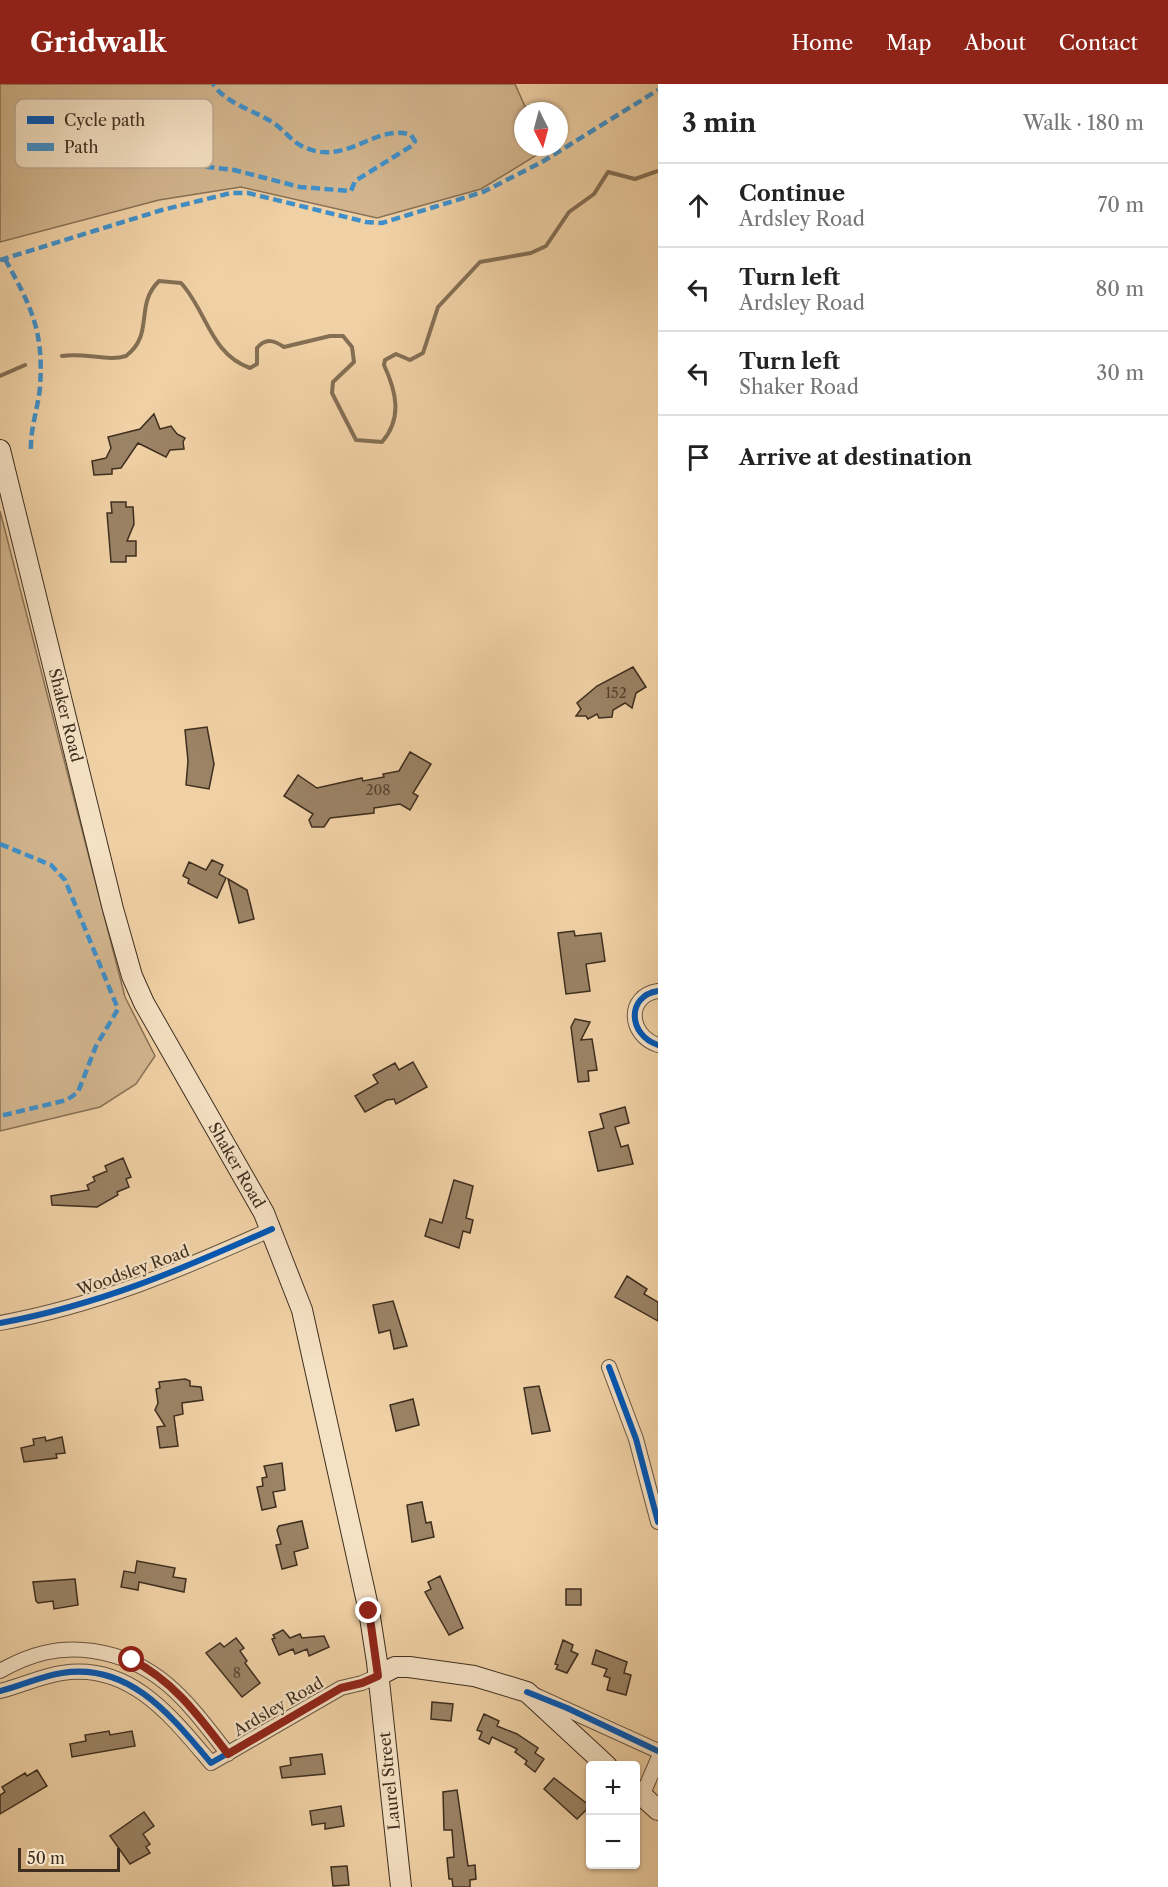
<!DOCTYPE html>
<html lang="en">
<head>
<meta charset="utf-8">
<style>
	:root { --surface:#fff; --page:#f2f2f2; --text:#222; --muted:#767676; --line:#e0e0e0; --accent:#8f2418 }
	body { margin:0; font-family:"Libre Caslon Text",serif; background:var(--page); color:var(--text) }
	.controls { position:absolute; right:18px; bottom:18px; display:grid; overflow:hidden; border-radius:6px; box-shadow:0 2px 4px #0004 }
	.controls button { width:54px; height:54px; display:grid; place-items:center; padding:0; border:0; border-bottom:2px solid var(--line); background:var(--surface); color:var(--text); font:30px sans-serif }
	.compass { position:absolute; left:514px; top:18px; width:54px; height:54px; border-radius:50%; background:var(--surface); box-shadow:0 2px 4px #0004; rotate:174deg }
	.scale { position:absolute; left:18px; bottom:15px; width:102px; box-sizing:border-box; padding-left:6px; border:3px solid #3e2e1f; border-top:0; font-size:16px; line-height:21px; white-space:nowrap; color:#3e2e1f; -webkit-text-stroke:4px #f5e1c4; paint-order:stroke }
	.stop { position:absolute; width:18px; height:18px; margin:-14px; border:4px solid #8f2418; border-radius:50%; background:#fff }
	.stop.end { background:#8f2418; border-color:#fff; box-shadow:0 2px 6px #0008 }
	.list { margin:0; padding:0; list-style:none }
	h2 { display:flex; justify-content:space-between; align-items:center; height:78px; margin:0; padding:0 24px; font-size:26px }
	h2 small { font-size:20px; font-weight:400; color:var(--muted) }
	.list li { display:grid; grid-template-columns:39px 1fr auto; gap:18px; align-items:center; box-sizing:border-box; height:84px; padding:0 24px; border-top:2px solid var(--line) }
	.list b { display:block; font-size:22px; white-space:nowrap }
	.list p { margin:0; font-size:20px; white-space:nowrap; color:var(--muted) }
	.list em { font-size:20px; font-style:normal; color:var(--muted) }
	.icon { flex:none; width:33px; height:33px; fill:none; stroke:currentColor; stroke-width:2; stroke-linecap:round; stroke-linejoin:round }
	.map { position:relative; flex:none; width:658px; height:1803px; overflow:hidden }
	header { display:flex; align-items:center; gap:36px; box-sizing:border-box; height:84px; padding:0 30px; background:var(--accent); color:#fff }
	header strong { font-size:28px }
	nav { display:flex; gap:33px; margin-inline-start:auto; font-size:21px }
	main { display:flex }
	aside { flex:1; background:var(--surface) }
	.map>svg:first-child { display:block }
	.green { fill:#d2b58e; stroke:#887256; stroke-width:1.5 }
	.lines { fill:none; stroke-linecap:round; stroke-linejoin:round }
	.stream { stroke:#846f54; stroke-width:4 }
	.building { fill:#9b8365; stroke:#3e2e1f; stroke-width:1.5 }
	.street-casing { stroke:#6a5740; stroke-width:16 }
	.secondary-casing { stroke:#3e2e1f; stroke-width:22 }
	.street { stroke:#f5e1c4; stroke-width:14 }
	.secondary { stroke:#f5e1c4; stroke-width:20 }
	.quiet { stroke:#3f90ca; stroke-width:4.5; stroke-dasharray:9 4.5; stroke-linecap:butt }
	.cycleway-casing { stroke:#f5e1c4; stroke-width:10 }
	.cycleway { stroke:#0057b8; stroke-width:6 }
	.route { stroke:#8f2418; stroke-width:8 }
	.labels { text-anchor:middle; stroke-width:4.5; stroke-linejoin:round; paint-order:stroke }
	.number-label { font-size:14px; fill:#554330 }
	.street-label { font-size:16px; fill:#3e2e1f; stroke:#f5e1c4 }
	.key { fill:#f5e1c4; stroke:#beab92; stroke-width:1.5 }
	.key-label { font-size:16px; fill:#3e2e1f }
</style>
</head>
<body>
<header>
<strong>Gridwalk</strong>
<nav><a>Home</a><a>Map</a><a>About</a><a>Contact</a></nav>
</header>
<main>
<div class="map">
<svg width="658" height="1803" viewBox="0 0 658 1803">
	<rect width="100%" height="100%" fill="#f0d1a5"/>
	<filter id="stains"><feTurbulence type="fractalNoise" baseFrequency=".00333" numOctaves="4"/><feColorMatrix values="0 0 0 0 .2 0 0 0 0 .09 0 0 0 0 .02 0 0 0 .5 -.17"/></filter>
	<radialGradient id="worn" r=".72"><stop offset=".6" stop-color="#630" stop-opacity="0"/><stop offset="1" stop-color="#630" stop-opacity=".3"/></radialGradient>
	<!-- green -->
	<path class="green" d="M0,0H515L527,27H523V63H544L545,66L481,105L377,134L241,103L159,116L0,158Z
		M0,427L125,913L155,972L136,1000L100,1023L0,1047Z"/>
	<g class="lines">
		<!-- stream -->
		<path class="stream" d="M62,272C84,268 108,278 126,272C155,250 134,221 159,197L181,199C207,227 210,270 250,284L257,280V264C266,253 275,257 284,263L330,252H343L352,263L354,278L333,298L332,309L356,356L382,358C403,334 396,307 384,281L385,276L396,270L410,276L423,269L438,223L480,178L531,169L546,162L569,128L594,110L608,88L635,95L658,87
			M0,292L25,281"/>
	</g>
	<!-- building -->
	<path class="building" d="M154,330L160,345L171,342L177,350L185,354L183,358L184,365L170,366L166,373L138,359L121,384L112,385V390L94,391L92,377L106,374L111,364L108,353L140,345Z
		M111,418H126V423H133L134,440L127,457H136V472H126V478H111L107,429H112Z
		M633,583L646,603L636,609L632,624L625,619L613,626L612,633L599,634L597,630L588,635L586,632H576L581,625L577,619L597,602Z
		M207,643L214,680L209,705L186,701L188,677L185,646Z
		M410,668L431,680L413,709L418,712L410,726L400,720L374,724V729L330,734L324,743H312L309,736L313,730L284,712L298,691L317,704L362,694L363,697L384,693L383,690L399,687Z
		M212,776L223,781L219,790L226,794L217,814L188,799L189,795L183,792L189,778L206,786Z
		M228,795L247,806L254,835L239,839Z
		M574,847L575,852L601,849L605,877L586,880L590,907L566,910L558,849Z
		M575,935L590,938L581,956L592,955L597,986L588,987L589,997L578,998L571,943Z
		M413,978L427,1003L396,1020L394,1015L387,1016L365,1028L355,1012L378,999L373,991L395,979L399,986Z
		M625,1023L629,1039L615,1043L621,1063L628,1061L633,1080L598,1087L589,1048L604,1044L600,1030Z
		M123,1074L131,1093L126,1095L129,1103L117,1108L118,1111L97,1123L52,1121L51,1112L89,1106L87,1101L95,1097L93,1093L107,1087L105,1082Z
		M454,1096L473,1102L466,1134L473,1136L470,1149L463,1147L459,1164L425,1152L430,1135L442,1139Z
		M627,1192L647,1205L644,1210L658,1218V1237L615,1213Z
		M393,1217L407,1262L394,1265L390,1246L379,1249L373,1221Z
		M185,1295L190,1297V1302L201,1303L203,1316L182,1319L183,1330L174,1332L178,1362L160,1364L157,1343L165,1342L155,1326L158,1319L156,1305L160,1304L159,1298Z
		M539,1302L550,1347L532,1350L524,1304Z
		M413,1315L419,1341L396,1347L390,1321Z
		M45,1353L46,1357L62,1353L65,1369L56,1370L57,1374L24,1378L21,1364L34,1361L33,1355Z
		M282,1379L285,1406L273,1408L276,1423L262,1426L257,1403L263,1402L262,1394L267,1393L264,1382Z
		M422,1418L426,1439L431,1438L434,1453L412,1458L407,1421Z
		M302,1437L308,1464L294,1468L297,1481L282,1485L276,1461L281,1460L277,1446L279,1442Z
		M137,1477L175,1484L173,1493L186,1495L184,1508L139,1498L138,1506L121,1503L124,1487L135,1489Z
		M440,1492L463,1544L449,1551L425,1508L431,1505L428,1498Z
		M75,1495L78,1521L54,1525L53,1517L38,1519L36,1517L33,1498Z
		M566,1505H581V1521H566Z
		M283,1546L290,1554L300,1550L302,1554L324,1552L329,1563L309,1572L307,1565L295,1570L293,1565L279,1571L272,1555L275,1554L273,1551Z
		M236,1554L244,1564L240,1567L247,1577L245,1579L260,1599L242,1613L206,1569L220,1559L224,1563Z
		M563,1556L573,1561L571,1567L578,1570L567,1589L556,1585L558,1581L555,1580Z
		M596,1566L627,1578L624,1589L631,1591L626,1611L607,1606L610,1594L604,1592L607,1585L592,1580Z
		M432,1618L453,1620L451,1637L431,1635Z
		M484,1630L499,1637L497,1642L517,1650L538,1664L535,1669L544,1675L535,1688L525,1680L527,1677L515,1668L517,1665L492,1653L489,1660L479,1655L482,1648L477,1646Z
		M109,1647L110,1651L132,1647L135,1662L72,1673L70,1660L86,1657L85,1651Z
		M322,1670L325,1690L282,1694L280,1683L291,1681L290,1674Z
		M37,1686L47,1702L0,1730V1711L5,1708L2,1703L25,1689L27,1692Z
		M554,1694L590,1722L577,1735L544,1705Z
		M457,1706L468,1782L475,1781L476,1795L470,1796V1803H453L452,1795H449L447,1774L454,1773L452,1746H444L443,1708Z
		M341,1722L344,1742L325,1745V1739L312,1741L310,1727Z
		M144,1728L154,1742L143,1750L150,1760L146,1763L150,1769L130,1780L110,1752Z
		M347,1782L349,1801L333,1802L331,1783Z"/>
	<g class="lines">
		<!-- street casing -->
		<g class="street-casing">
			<path id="street" d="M658,907C626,912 628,951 658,961
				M0,1239C99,1221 180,1186 272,1145
				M609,1283L636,1355L658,1438
				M0,1587C30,1570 58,1562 93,1567C160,1577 189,1620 228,1670
				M0,1607C21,1602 41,1592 62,1589C130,1578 172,1633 211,1679L341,1604L362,1599L378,1592
				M535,1611L658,1667
				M642,1712L658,1675"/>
		</g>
		<!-- secondary casing -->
		<g class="secondary-casing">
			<path id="secondary" d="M0,366L113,825L132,892L144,919L264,1129L302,1226L369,1527L377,1578L401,1803
				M378,1592L395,1583H409L474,1592L527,1608L607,1682
				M636,1706L658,1726"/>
		</g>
		<!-- street -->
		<use href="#street" class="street"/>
		<!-- secondary -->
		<use href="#secondary" class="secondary"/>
		<!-- quiet -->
		<path class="quiet" d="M192,81L234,86L300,103L351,107L355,97L413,61L415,57L411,51C385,41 357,67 331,68C322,69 312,67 304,63C292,58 285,47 275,40C255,26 227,21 213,0
			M5,175C31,222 44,247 40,303C38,325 30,344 31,367
			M0,176L162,126L231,109H248L366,138L382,139L483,108L542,78L658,6
			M0,760L51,781L65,796L118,925L96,962L78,1008L67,1016L0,1032"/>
		<!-- cycleway casing -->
		<g class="cycleway-casing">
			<path id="cycleway" d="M658,907C626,912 628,951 658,961
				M0,1239C99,1221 180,1186 272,1145
				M609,1283L636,1355L658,1438
				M0,1607C21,1602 41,1592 62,1589C130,1578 172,1633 211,1679L341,1604L362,1599L378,1592
				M527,1608L567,1624L658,1667"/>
		</g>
		<!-- cycleway -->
		<use href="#cycleway" class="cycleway"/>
	</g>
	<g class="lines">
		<!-- route -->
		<path class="route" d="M132,1576C174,1597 200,1634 228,1670L341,1604L362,1599L378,1592L369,1527"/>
	</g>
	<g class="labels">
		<!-- number labels -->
		<g class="number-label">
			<text x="616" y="614">152</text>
			<text x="378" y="711">208</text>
			<text x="237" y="1594">8</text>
		</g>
		<!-- street labels -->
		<g class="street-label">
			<text transform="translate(66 631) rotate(76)" y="6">Shaker Road</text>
			<text transform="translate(237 1081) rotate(60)" y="6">Shaker Road</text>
			<text transform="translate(133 1186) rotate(-20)" y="6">Woodsley Road</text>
			<text transform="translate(278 1622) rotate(-30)" y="6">Ardsley Road</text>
			<text transform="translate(389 1697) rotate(-96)" y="6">Laurel Street</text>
		</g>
	</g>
	<!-- legend -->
	<rect x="15" y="15" width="198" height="69" rx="9" class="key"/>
	<rect x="27" y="32" width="27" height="8" fill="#0057b8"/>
	<rect x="27" y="59" width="27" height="8" fill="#3f90ca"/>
	<g class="key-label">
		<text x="64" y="42">Cycle path</text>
		<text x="64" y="69">Path</text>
	</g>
	<rect width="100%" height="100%" filter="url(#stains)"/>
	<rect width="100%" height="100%" fill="url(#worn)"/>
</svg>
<div class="controls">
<button>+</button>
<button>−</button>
</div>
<svg class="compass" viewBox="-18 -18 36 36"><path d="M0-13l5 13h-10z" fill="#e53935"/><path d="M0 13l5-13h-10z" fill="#767676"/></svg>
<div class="scale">50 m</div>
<div class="stop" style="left:132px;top:1576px"></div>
<div class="stop end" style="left:369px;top:1527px"></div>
</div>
<aside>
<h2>3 min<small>Walk · 180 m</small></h2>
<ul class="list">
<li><svg class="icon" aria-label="ahead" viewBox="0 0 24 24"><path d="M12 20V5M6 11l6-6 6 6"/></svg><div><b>Continue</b><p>Ardsley Road</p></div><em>70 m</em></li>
<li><svg class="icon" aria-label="left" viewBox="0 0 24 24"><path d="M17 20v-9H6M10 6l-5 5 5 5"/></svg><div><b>Turn left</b><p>Ardsley Road</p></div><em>80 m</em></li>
<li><svg class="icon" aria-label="left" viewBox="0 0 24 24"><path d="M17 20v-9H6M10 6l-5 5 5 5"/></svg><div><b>Turn left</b><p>Shaker Road</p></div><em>30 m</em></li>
<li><svg class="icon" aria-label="arrive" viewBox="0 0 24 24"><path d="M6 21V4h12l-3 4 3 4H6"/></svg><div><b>Arrive at destination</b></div></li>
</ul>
</aside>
</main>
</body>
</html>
